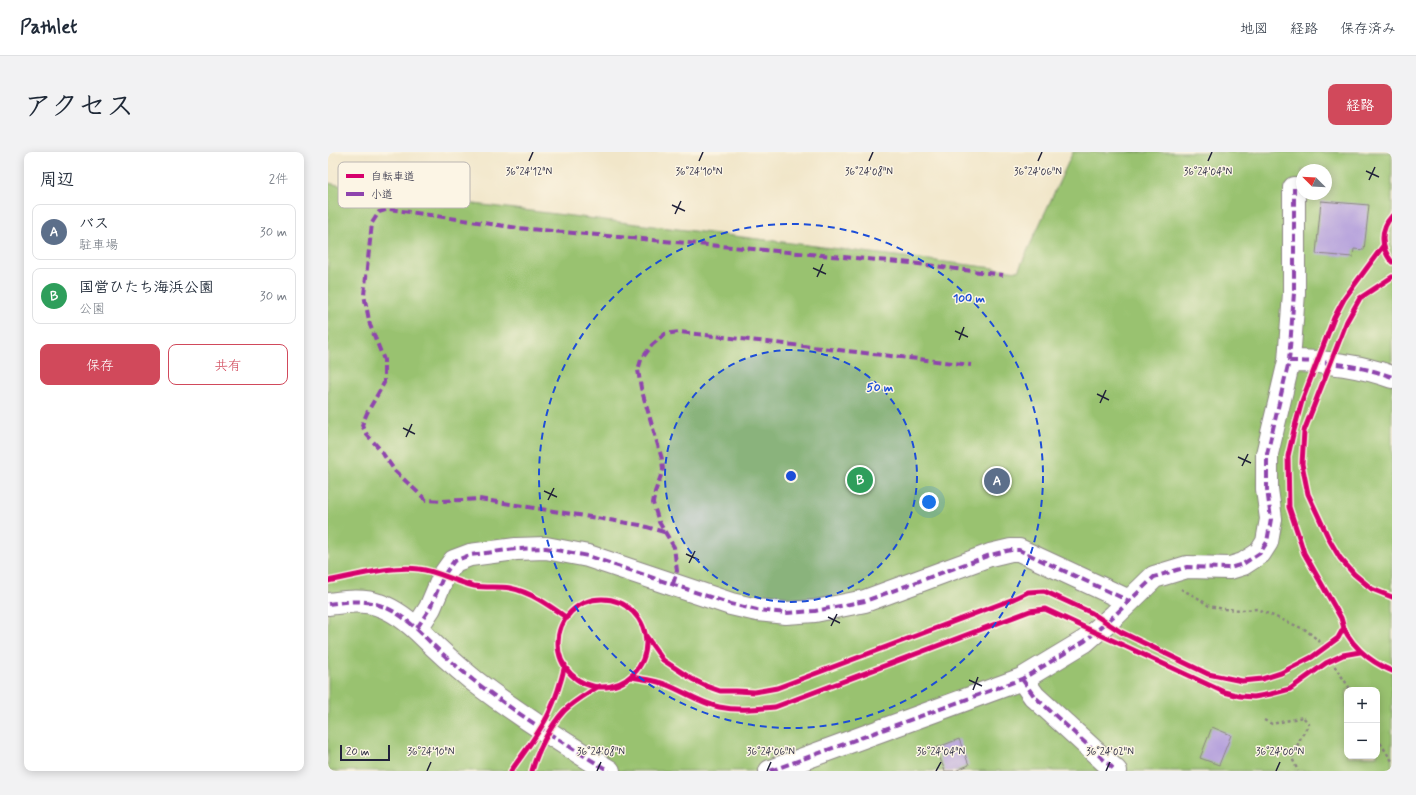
<!DOCTYPE html>
<html lang="ja">
<head>
<meta charset="utf-8">
<style>
	:root { --surface:#fff; --page:#f2f2f3; --text:#1f2937; --muted:#747a83; --line:#e0e1e3; --accent:#d1495b }
	body { margin:0; font-family:Mynerve,"Klee One",sans-serif; background:var(--page); color:var(--text) }
	.controls { position:absolute; right:12px; bottom:12px; display:grid; overflow:hidden; border-radius:8px; box-shadow:0 2px 10px #0003 }
	.controls button { width:36px; height:36px; display:grid; place-items:center; padding:0; border:0; border-bottom:1px solid var(--line); background:var(--surface); color:var(--text); font:20px sans-serif }
	.compass { position:absolute; left:968px; top:12px; width:36px; height:36px; border-radius:50%; background:var(--surface); box-shadow:0 2px 10px #0003; rotate:294deg }
	.scale { position:absolute; left:12px; bottom:10px; width:50px; box-sizing:border-box; padding-left:4px; border:2px solid #22223b; border-top:0; font-size:11px; line-height:14px; white-space:nowrap; color:#22223b; -webkit-text-stroke:3px #fcf5e5; paint-order:stroke }
	.you { position:absolute; left:601px; top:350px; width:14px; height:14px; margin:-10px; border:3px solid #fff; border-radius:50%; background:#1a73e8; box-shadow:0 0 0 6px #1a73e833 }
	.badge { display:grid; place-items:center; width:26px; height:26px; border-radius:50%; background:var(--accent); color:#fff; font-size:13px; font-weight:700 }
	.pin { position:absolute; translate:-50% -50%; border:2px solid #fff; box-shadow:0 1px 4px #0006 }
	.list { margin:0; padding:0; list-style:none }
	h2 { display:flex; justify-content:space-between; align-items:center; height:52px; margin:0; padding:0 16px; font-size:17px }
	h2 small { font-size:13px; font-weight:400; color:var(--muted) }
	.list li { display:grid; grid-template-columns:26px 1fr auto; gap:12px; align-items:center; box-sizing:border-box; height:56px; margin:0 8px 8px; padding:0 8px; border:1px solid var(--line); border-radius:8px }
	.list b { display:block; font-size:15px; white-space:nowrap }
	.list p { margin:0; font-size:13px; white-space:nowrap; color:var(--muted) }
	.list em { font-size:13px; font-style:normal; color:var(--muted) }
	.actions { display:flex; gap:8px; padding:12px 16px }
	.actions a { flex:1; padding:9px 0; border:1px solid var(--accent); border-radius:8px; text-align:center; font-size:14px; color:var(--accent) }
	.actions .main { background:var(--accent); color:#fff }
	.map { position:relative; flex:none; width:1064px; height:619px; overflow:hidden; border-radius:8px }
	header { display:flex; align-items:center; gap:24px; box-sizing:border-box; height:56px; padding:0 20px; background:var(--surface); border-bottom:1px solid var(--line) }
	header strong { font-size:19px }
	nav { display:flex; gap:22px; margin-inline-start:auto; font-size:14px }
	.intro { display:flex; align-items:center; justify-content:space-between; box-sizing:border-box; height:96px; padding:0 24px }
	h1 { margin:0; font-size:28px }
	.button { padding:10px 18px; border-radius:8px; background:var(--accent); color:#fff; font-size:14px; font-weight:700 }
	main { display:flex; gap:24px; padding:0 24px }
	aside { flex:1; background:var(--surface); border-radius:8px; box-shadow:0 2px 10px #0003 }
	.map>svg:first-child { display:block }
	.park { fill:#99c26f; stroke:#5e7255; fill-rule:evenodd }
	.building { fill:#b29edc }
	.lines { fill:none; stroke-linecap:round; stroke-linejoin:round }
	.minor-casing { stroke:#8a8482; stroke-width:24 }
	.path { stroke:#8a8482; stroke-width:2.5; stroke-dasharray:3 3; stroke-linecap:butt }
	.minor { stroke:#fff; stroke-width:22 }
	.quiet { stroke:#8e44ad; stroke-width:4; stroke-dasharray:8 4; stroke-linecap:butt }
	.cycleway-casing { stroke:#fcf5e5; stroke-width:8 }
	.cycleway { stroke:#d6006c; stroke-width:5 }
	.ticks { fill:none; stroke:#22223b; stroke-width:1.5 }
	.ring { fill:none; stroke:#1d4ed8; stroke-width:2; stroke-dasharray:7 5 }
	.key { fill:#fcf5e5; stroke:#bbb6b2; stroke-width:1 }
	.key-label { font-size:11px; fill:#22223b }
	.ticks-label { font-size:10px; text-anchor:middle; fill:#22223b; stroke:#fcf5e5; stroke-width:3; stroke-linejoin:round; paint-order:stroke }
	.centre { fill:#1d4ed8; stroke:#fcf5e5; stroke-width:2 }
	.ring-label { font-size:12px; text-anchor:middle; font-weight:bold; fill:#1d4ed8; stroke:#fcf5e5; stroke-width:3; stroke-linejoin:round; paint-order:stroke }
</style>
</head>
<body>
<header>
<strong>Pathlet</strong>
<nav><a>地図</a><a>経路</a><a>保存済み</a></nav>
</header>
<div class="intro"><h1>アクセス</h1><a class="button">経路</a></div>
<main>
<aside>
<h2>周辺<small>2件</small></h2>
<ul class="list">
<li><span class="badge" style="background:#5c6f8a">A</span><div><b>バス</b><p>駐車場</p></div><em>30 m</em></li>
<li><span class="badge" style="background:#2e9e5b">B</span><div><b>国営ひたち海浜公園</b><p>公園</p></div><em>30 m</em></li>
</ul>
<div class="actions"><a class="main">保存</a><a>共有</a></div>
</aside>
<div class="map">
<svg width="1064" height="619" viewBox="0 0 1064 619">
	<rect width="100%" height="100%" fill="#fcf5e5"/>
	<filter id="ink" filterUnits="userSpaceOnUse"><feTurbulence type="fractalNoise" baseFrequency=".025" numOctaves="2"/><feDisplacementMap in="SourceGraphic" scale="8" xChannelSelector="R" yChannelSelector="G"/><feConvolveMatrix kernelMatrix="1 2 1 2 8 2 1 2 1" color-interpolation-filters="sRGB"/></filter>
	<filter id="wash" filterUnits="userSpaceOnUse"><feTurbulence type="fractalNoise" baseFrequency=".012" numOctaves="4" result="noise"/><feDisplacementMap in="SourceGraphic" scale="16" xChannelSelector="R" yChannelSelector="G"/><feGaussianBlur stdDeviation="0.9" result="paint"/><feColorMatrix in="noise" values="0 0 0 0 0 0 0 0 0 0 0 0 0 0 0 0 0 1.4 0 .05"/><feComposite in="paint" operator="in"/></filter>
	<g filter="url(#wash)">
		<rect width="100%" height="100%" fill="#f1e6c9"/>
		<!-- park -->
		<path class="park" d="M745,0H1064V619H0V31L41,39L690,119ZM974,18H998V42H974ZM1019,538H1049V604H1019Z"/>
		<g id="blocks">
			<!-- building -->
			<path class="building" d="M993,49L1041,53L1036,98L1026,97L1025,105L988,102Z
				M884,575L903,583L891,613L872,606Z
				M631,587L641,613L627,619H617L608,596Z"/>
		</g>
	</g>
	<g filter="url(#ink)">
		<use href="#blocks" fill-opacity="0" stroke="#8a8482" stroke-width="1"/>
		<g class="lines">
			<!-- minor casing -->
			<g class="minor-casing">
				<path id="minor" d="M961,209C996,209 1031,213 1064,225
					M0,452C16,450 35,447 51,453C69,459 83,471 96,484C111,499 128,514 145,528C188,561 235,591 281,619
					M89,476L102,456L116,423L126,409L142,403L188,397L218,396L260,404L403,452L429,458L458,461L487,459L537,449L662,403L683,398H691L801,449
					M694,527L706,544L788,619
					M442,619L694,527L757,489L787,463L826,425L859,415L902,416L915,412L932,401L939,390L943,367L939,337V302L961,209L966,141V36"/>
			</g>
			<!-- path -->
			<path class="path" d="M853,437L870,446L881,454L896,457L915,458L929,457L978,478L998,495
				M1003,509L1023,538
				M936,568L944,572L975,565L981,572L973,585L964,606L970,619
				M1049,586L1064,609"/>
			<!-- minor -->
			<use href="#minor" class="minor"/>
			<!-- quiet -->
			<path class="quiet" d="M961,209C996,209 1031,213 1064,225
				M336,380L312,373L151,347L115,349L98,348L67,319L51,296L39,283L34,273L39,261L56,231V208L42,173L36,143L44,71L51,60L61,57L190,76L583,111L675,123
				M345,432L349,419L346,395L331,370L325,351L327,340L335,318L334,307L313,236L310,218L313,208L324,193L337,182L351,180L643,213
				M0,452C16,450 35,447 51,453C69,459 83,471 96,484C111,499 128,514 145,528C188,561 235,591 281,619
				M89,476L102,456L116,423L126,409L142,403L188,397L218,396L260,404L403,452L429,458L458,461L487,459L537,449L662,403L683,398H691L801,449
				M694,527L706,544L788,619
				M442,619L694,527L757,489L787,463L826,425L859,415L902,416L915,412L932,401L939,390L943,367L939,337V302L961,209L966,141V36"/>
			<!-- cycleway casing -->
			<g class="cycleway-casing">
				<path id="cycleway" d="M1064,64C1051,78 1053,97 1064,110
					M1055,94L1016,147L1006,166L974,249L966,278L960,304L961,355L971,385L976,401L1013,466C1018,491 1042,510 1064,519
					M1064,125L1032,146L1019,169L976,279L974,312L980,342L1002,389L1012,406L1026,422L1044,437L1064,445
					M0,429C26,424 65,413 91,417C110,419 127,430 146,434C158,436 170,434 182,436C203,440 222,454 239,466
					M230 491a44 44 0 1 1 88 0a44 44 0 1 1-88 0Z
					M318,484L335,508L364,527L378,534L392,539H409L427,540L449,536L683,448L700,440L716,439L764,461L793,480L880,522L914,529L934,527L953,521L984,505L1010,486L1015,477
					M303,525C315,527 328,528 339,533C357,540 372,551 391,555C410,559 427,557 447,555L702,459L717,457L896,540L912,544L926,545L943,542L962,537L998,511L1015,503L1032,500
					M183,619C196,600 211,582 221,561C228,546 233,530 237,513
					M204,619C209,600 222,574 236,559C246,549 259,542 271,534"/>
			</g>
			<!-- cycleway -->
			<use href="#cycleway" class="cycleway"/>
		</g>
	</g>
	<!-- ticks -->
	<path class="ticks" d="M201,9L205,0M371,9L375,0M541,9L545,0M710,9L714,0M880,9L884,0M1038,19L1051,25M1041,28L1047,15M344,53L357,59M347,62L353,49M485,116L498,122M489,125L495,112M627,179L640,185M631,188L636,175M769,242L781,248M772,251L778,238M75,276L87,282M78,285L84,272M910,305L923,311M914,314L920,302M216,339L229,345M220,348L226,336M358,402L371,408M361,411L367,399M500,465L512,471M503,474L509,462M641,528L654,534M645,538L650,525M99,619L103,610M269,619L273,610M439,619L443,610M608,619L613,610M778,619L782,610M948,619L952,610"/>
	<!-- distance rings -->
	<circle cx="463" cy="324" r="126" fill="#1d4ed8" fill-opacity=".12"/>
	<g class="ring">
		<circle cx="463" cy="324" r="126"/>
		<circle cx="463" cy="324" r="252"/>
	</g>
	<!-- legend -->
	<rect x="10" y="10" width="132" height="46" rx="6" class="key"/>
	<rect x="18" y="22" width="18" height="4" fill="#d6006c"/>
	<rect x="18" y="40" width="18" height="4" fill="#8e44ad"/>
	<g class="key-label">
		<text x="43" y="28">自転車道</text>
		<text x="43" y="46">小道</text>
	</g>
	<g class="ticks-label">
		<text x="201" y="23">36°24'12"N</text>
		<text x="371" y="23">36°24'10"N</text>
		<text x="541" y="23">36°24'08"N</text>
		<text x="710" y="23">36°24'06"N</text>
		<text x="880" y="23">36°24'04"N</text>
		<text x="103" y="603">36°24'10"N</text>
		<text x="273" y="603">36°24'08"N</text>
		<text x="443" y="603">36°24'06"N</text>
		<text x="613" y="603">36°24'04"N</text>
		<text x="782" y="603">36°24'02"N</text>
		<text x="952" y="603">36°24'00"N</text>
	</g>
	<circle cx="463" cy="324" r="6" class="centre"/>
	<g class="ring-label">
		<text x="641" y="150">100 m</text>
		<text x="552" y="239">50 m</text>
	</g>
</svg>
<div class="controls">
<button>+</button>
<button>−</button>
</div>
<svg class="compass" viewBox="-18 -18 36 36"><path d="M0-13l5 13h-10z" fill="#e53935"/><path d="M0 13l5-13h-10z" fill="#747a83"/></svg>
<div class="scale">20 m</div>
<div class="you"></div>
<div class="pin badge" style="left:669px;top:329px;background:#5c6f8a">A</div>
<div class="pin badge" style="left:532px;top:328px;background:#2e9e5b">B</div>
</div>
</main>
</body>
</html>
